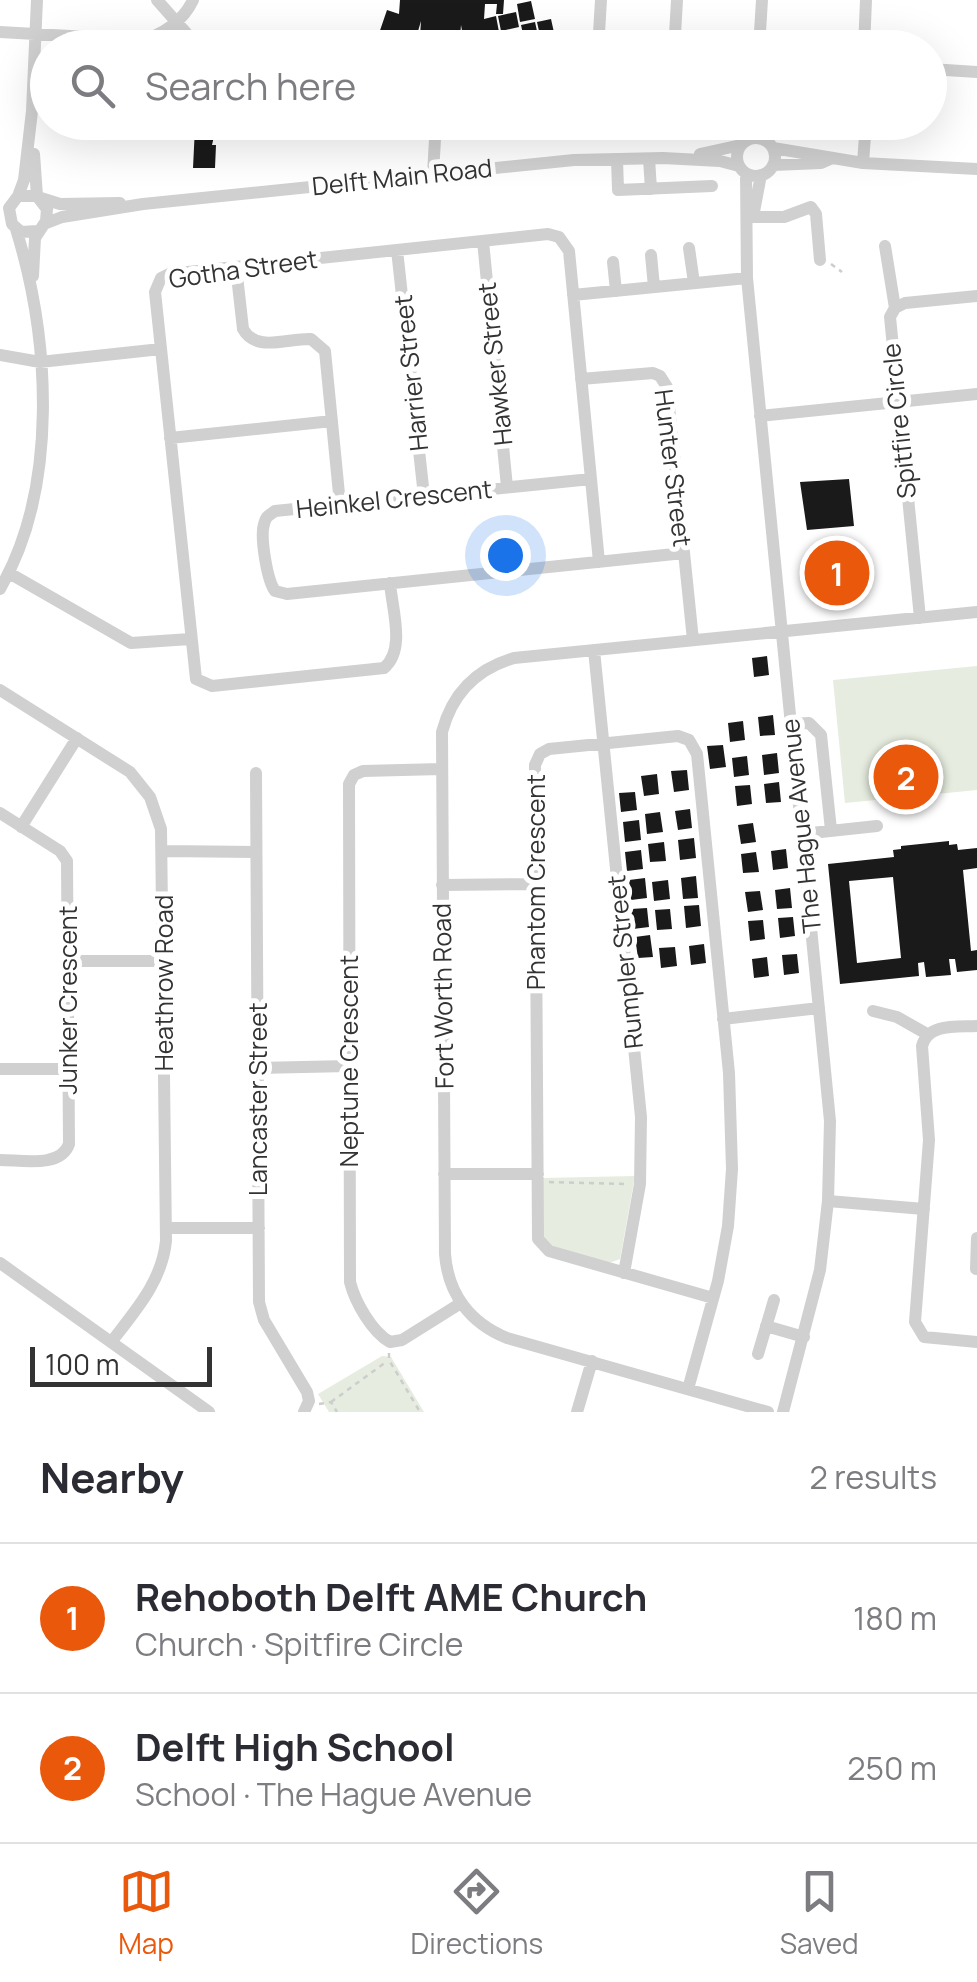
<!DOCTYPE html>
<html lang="en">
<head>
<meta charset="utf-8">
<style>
	:root { --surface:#fff; --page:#f7f7f7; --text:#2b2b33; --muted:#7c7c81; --line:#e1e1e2; --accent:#ea580c }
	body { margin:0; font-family:Manrope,sans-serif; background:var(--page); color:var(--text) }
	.scale { position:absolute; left:30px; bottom:25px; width:182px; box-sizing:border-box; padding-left:10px; border:5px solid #333; border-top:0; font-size:28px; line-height:35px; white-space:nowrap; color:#333; -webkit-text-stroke:8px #fff; paint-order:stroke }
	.you { position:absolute; left:505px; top:555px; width:35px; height:35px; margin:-25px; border:8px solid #fff; border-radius:50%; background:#1a73e8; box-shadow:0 0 0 15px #1a73e833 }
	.badge { display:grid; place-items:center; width:65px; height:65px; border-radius:50%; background:var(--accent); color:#fff; font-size:32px; font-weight:700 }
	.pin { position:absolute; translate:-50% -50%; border:5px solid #fff; box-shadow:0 2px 10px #0006 }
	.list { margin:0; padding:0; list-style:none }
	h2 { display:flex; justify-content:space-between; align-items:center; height:130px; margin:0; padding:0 40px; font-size:42px }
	h2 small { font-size:32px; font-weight:400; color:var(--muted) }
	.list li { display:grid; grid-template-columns:65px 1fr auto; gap:30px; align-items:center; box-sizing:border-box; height:150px; padding:0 40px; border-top:2px solid var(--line) }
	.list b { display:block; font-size:38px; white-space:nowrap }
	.list p { margin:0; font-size:32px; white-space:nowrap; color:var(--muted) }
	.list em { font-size:32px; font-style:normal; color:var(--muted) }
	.icon { flex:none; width:55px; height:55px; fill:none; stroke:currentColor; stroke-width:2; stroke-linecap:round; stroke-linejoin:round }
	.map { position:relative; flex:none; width:977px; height:1412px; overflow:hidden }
	.search { position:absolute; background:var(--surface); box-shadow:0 10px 40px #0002; left:30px; right:30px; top:30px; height:110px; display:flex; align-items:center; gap:25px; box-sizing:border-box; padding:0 35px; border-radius:55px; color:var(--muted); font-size:38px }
	.sheet { height:430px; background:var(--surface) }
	nav { display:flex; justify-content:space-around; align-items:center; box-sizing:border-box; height:140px; border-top:2px solid var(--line); background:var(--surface); font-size:28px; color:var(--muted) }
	nav a { display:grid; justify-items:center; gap:5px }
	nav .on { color:var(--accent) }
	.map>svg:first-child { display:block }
	.green { fill:#e6ecdf }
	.building { fill:#1a1a1a; fill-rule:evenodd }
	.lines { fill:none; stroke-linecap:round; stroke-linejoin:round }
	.path { stroke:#cdcdcd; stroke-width:2.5; stroke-dasharray:5 5; stroke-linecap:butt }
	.minor { stroke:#d0d0d0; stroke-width:12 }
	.labels { text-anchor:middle; stroke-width:10; stroke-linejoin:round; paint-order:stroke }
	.street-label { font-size:25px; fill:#333; stroke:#fff }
</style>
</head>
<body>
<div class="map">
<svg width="977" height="1412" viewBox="0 0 977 1412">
	<rect width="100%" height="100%" fill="#fff"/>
	<!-- green -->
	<path class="green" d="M977,666V790L845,803L833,680Z
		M635,1176L620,1259L609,1263L550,1246L543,1236V1178Z
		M382,1356L391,1357L424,1412H329L318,1394Z"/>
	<!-- building -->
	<path class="building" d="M400,0H504L503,14H496L497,4H485L484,19L496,16L502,48H465L461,25L460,38L420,36L421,21L413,48H374L387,10L399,14Z
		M531,1L535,19L520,22L517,4Z
		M516,12L519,27L501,31L498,16Z
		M551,19L555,37L541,40L537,22Z
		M535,22L539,40L525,43L521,25Z
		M195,127L216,128L212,145H216L215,168H193Z
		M849,479L854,526L807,530L800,482Z
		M865,550L868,587L815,592V588L807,589L805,559L813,558V555Z
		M767,656L769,675L754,677L752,658Z
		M773,715L775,735L760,736L758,717Z
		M743,721L745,740L730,742L728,723Z
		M723,745L726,767L710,769L707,746Z
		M777,753L779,773L764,775L762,755Z
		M747,756L749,775L734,777L732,758Z
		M687,770L689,790L674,792L671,771Z
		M657,774L659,794L644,796L641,776Z
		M779,782L781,802L766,803L764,784Z
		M750,785L752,804L737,806L735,786Z
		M635,792L637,810L621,812L619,793Z
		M690,809L692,828L678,830L675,811Z
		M660,812L663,832L647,834L645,814Z
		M639,820L641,840L625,842L623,822Z
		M753,823L756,842L741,844L738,825Z
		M694,838L696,858L680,860L678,840Z
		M949,841V845L957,844L958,850L977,848V868L963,870L971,951L977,950V970L957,972L955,959H949L951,975L926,977L924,962L918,963L919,976L840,984L828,864L894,857L893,850L901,849V846ZM893,877L901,958L857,963L849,881Z
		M664,842L666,861L650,862L648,844Z
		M786,849L788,868L773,870L771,851Z
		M641,850L643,869L627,871L625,852Z
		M756,852L759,872L743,873L741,854Z
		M696,876L698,898L683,899L681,878Z
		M645,878L647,898L631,900L629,880Z
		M668,880L670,899L654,901L652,882Z
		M790,888L792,908L777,909L775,890Z
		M760,891L763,910L748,912L745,892Z
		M699,905L701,926L686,928L684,906Z
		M647,908L649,927L633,929L631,909Z
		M670,909L672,929L657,930L655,910Z
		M793,917L795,936L780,938L778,918Z
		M763,920L765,939L750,941L748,921Z
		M650,935L653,957L638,958L635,937Z
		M704,944L706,963L691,965L689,946Z
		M675,947L677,966L661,968L659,948Z
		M797,954L799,973L784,975L782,955Z
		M767,957L769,976L754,978L752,959Z"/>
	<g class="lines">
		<!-- path -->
		<path class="path" d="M439,48L440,39
			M831,264L842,272
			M549,1182L626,1184
			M389,1353V1360L420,1412
			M331,1402L386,1362
			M319,1404L331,1402L337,1412"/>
		<!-- minor -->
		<path class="minor" d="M157,0L188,35L193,48
			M601,0L599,33L609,48
			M0,32L140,40C161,37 184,20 193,0
			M669,48L675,35L677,0
			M759,48L762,0
			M864,48L866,0
			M930,69L977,72
			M737 157a19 19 0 1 1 38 0a19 19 0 1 1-38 0Z
			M750,139L753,122
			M773,148L863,163L977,169
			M34,154L37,196
			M700,154L741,145
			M617,159L618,190L712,186
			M649,159L651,189
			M863,163L866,122
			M773,165L821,163L830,159
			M746,173L747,278L830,1121L828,1201L820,1270L783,1412
			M433,174L436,122
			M18,196L24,180L32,111L37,0
			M41,198L60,204L120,203
			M753,217H784L811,207L816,214L820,260
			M753,217L761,175
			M44,224L62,217L143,204L574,160L663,158L720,161L739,166
			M483,241L507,487
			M885,246L895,308
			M689,248L694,283
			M397,250L424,496
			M651,255L654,287
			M613,262L616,291
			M236,267L243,329C256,353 288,338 311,339L325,351L340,504
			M33,276L35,238L46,221L47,209L37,196H18L9,208L12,224L21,232L37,231
			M573,295L747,278
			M0,355L40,362L161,349
			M581,379L653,373L660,376L667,387L693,640
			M760,416L977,394
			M170,438L332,421
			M591,479L275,511C268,516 266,516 264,524C260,537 267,580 275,591L287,594L684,553
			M9,573L131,643L190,639
			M390,583C392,609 406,650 384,668L212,686L196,679L155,292L161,278L169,274L548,234L559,237L569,251L599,562
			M0,589C59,487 50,339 16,229
			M920,618L890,317L895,308L905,303L977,296
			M594,650L641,1117L640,1184L624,1273
			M0,690L130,772L150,797L161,829L166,1241C162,1281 136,1310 112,1341
			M791,724L809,723L821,735L831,830
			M441,769L363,771L354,775L349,784L350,1282C355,1302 372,1332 390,1342L402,1340L461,1303
			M256,773L259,1302L264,1320L307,1392L309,1401L304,1412
			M0,813L60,851L67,861L69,1144C61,1168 22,1160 0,1160
			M21,827L77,738
			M802,834L877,826
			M163,851L256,852
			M442,885L536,884
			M67,961H164
			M873,1011L897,1017L927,1034
			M723,1019L819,1008
			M977,1026C956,1027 928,1023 922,1046L929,1140L915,1322L924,1337L977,1342
			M257,1068L349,1066
			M0,1069H68
			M444,1174H538
			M828,1201L924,1209
			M166,1228H259
			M0,1263L209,1412
			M976,1269L977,1238
			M766,1326L804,1337
			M758,1354L774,1300
			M688,1389L718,1281L728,1226L732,1169L729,1073L697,754L689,740L678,736L549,749L540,754L535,765L538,1239L549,1251L713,1298
			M577,1412L592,1361
			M768,1412L507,1338C470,1323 448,1294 445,1254L442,732C452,694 476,669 514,658L977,612"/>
	</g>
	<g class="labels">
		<!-- street labels -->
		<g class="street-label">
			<text transform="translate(402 177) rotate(-6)" y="9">Delft Main Road</text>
			<text transform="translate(243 269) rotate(-8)" y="9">Gotha Street</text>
			<text transform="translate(495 364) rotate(-96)" y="9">Hawker Street</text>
			<text transform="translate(411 373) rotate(-96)" y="9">Harrier Street</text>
			<text transform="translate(899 421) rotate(-96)" y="9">Spitfire Circle</text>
			<text transform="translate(673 468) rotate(83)" y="9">Hunter Street</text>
			<text transform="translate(394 499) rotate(-6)" y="9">Heinkel Crescent</text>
			<text transform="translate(801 826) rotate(-96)" y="9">The Hague Avenue</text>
			<text transform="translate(536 882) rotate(-90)" y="9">Phantom Crescent</text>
			<text transform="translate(625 962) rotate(-96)" y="9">Rumpler Street</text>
			<text transform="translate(164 983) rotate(-90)" y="9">Heathrow Road</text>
			<text transform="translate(443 996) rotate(-91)" y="9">Fort Worth Road</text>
			<text transform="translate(68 1000) rotate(-90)" y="9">Junker Crescent</text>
			<text transform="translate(349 1061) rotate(-90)" y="9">Neptune Crescent</text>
			<text transform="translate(258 1099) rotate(-90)" y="9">Lancaster Street</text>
		</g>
	</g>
</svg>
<div class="scale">100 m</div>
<div class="you"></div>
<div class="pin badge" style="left:837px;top:573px">1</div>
<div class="pin badge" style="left:906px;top:777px">2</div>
<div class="search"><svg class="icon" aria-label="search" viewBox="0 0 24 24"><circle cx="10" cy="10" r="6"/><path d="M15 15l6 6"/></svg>Search here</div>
</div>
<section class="sheet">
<h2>Nearby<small>2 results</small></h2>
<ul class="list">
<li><span class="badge">1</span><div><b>Rehoboth Delft AME Church</b><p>Church · Spitfire Circle</p></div><em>180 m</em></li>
<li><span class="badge">2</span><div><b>Delft High School</b><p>School · The Hague Avenue</p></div><em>250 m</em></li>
</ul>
</section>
<nav>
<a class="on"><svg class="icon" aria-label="map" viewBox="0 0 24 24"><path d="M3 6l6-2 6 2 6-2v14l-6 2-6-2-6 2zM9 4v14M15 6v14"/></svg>Map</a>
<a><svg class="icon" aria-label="directions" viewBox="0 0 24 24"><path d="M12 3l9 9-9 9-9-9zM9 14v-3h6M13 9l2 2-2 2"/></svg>Directions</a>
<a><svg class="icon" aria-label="saved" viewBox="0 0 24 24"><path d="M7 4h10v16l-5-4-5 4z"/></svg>Saved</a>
</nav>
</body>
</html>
